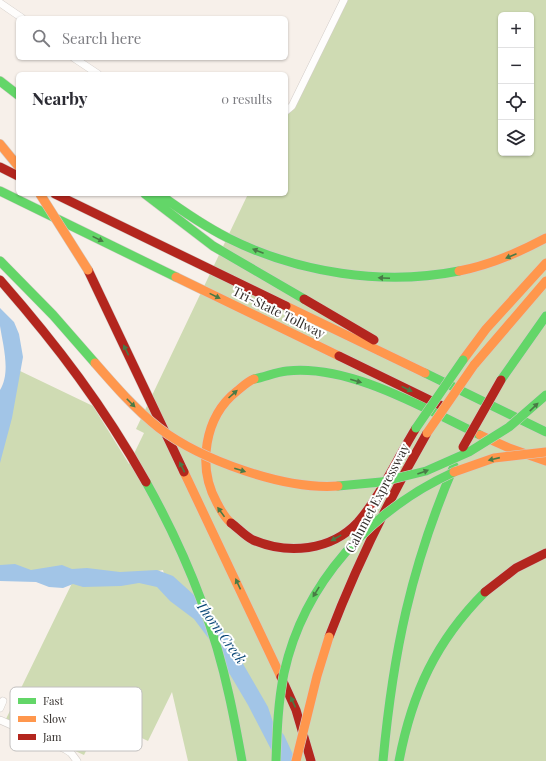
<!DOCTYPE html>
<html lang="en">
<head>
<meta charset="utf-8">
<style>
	:root { --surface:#fff; --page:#f7f7f7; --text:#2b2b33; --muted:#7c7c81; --line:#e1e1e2 }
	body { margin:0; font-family:"Playfair Display",serif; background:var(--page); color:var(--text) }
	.controls { position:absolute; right:12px; top:12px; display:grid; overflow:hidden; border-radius:6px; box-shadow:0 1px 3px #0004 }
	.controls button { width:36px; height:36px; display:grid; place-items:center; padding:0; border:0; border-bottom:1px solid var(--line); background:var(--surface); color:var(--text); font:20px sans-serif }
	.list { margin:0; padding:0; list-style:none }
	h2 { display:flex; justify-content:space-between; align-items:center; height:52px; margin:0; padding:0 16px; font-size:17px }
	h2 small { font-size:13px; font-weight:400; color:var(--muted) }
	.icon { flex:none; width:22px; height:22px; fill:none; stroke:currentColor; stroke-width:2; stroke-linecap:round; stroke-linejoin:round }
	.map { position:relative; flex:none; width:546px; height:761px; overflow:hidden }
	.search { position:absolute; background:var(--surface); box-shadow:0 1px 3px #0004; left:16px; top:16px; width:272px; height:44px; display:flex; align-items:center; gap:10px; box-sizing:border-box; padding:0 14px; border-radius:6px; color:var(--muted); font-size:15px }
	.panel { position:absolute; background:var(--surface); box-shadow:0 1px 3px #0004; left:16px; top:72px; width:272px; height:124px; border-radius:6px }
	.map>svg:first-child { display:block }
	.green { fill:#cfdbb3; fill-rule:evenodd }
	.water { fill:#a2c5e7 }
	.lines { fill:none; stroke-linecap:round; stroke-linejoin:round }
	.street-casing { stroke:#d3cdc9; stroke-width:8 }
	.fast-casing { stroke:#d3cdc9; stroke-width:10 }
	.slow-casing { stroke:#d3cdc9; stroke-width:10 }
	.jam-casing { stroke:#d3cdc9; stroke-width:10 }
	.street { stroke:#fefdfc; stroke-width:7 }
	.fast { stroke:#63d668; stroke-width:9 }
	.slow { stroke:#ff974d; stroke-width:9 }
	.jam { stroke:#b3261e; stroke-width:9 }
	.fast-bridge-casing { stroke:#d3cdc9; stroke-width:10; stroke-linecap:butt }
	.slow-bridge-casing { stroke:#d3cdc9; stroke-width:10; stroke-linecap:butt }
	.jam-bridge-casing { stroke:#d3cdc9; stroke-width:10; stroke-linecap:butt }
	.fast-bridge { stroke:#63d668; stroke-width:9 }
	.slow-bridge { stroke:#ff974d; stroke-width:9 }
	.jam-bridge { stroke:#b3261e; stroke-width:9 }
	.oneway { fill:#497a46 }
	.labels { text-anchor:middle; stroke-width:4; stroke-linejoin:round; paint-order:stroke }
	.street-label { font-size:13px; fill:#332e2b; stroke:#fff }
	.water-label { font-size:14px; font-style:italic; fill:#094676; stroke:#fff }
	.key { fill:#fff; stroke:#c2c0bf; stroke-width:1 }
	.key-label { font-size:11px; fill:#332e2b }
</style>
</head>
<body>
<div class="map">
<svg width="546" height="761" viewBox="0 0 546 761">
	<rect width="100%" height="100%" fill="#f7f0ea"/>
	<!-- green -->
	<path class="green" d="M344,0H546V761H188L172,692L148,741L102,719L84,755L6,719L76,575L158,584L170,596L163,570L127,577L0,569V448L18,370L93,406L129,464L144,433L136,429L248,194H286V118ZM501,15H531V153H501Z"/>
	<!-- water -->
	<path class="water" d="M0,308L14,322L19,334L23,357L12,418L0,463V390C11,373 3,345 0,326C0,320 0,314 0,308Z
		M15,564L31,570L62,565L72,569L87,568L120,572L157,570L173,576L194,595L228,638L268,707L273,722L284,735L296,761H277L248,705L209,639L194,619L170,601L157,587L139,583L121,586L83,587L73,584L63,588L49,587L36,582L0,581V565Z"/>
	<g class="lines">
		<!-- street casing -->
		<g class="street-casing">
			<path id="street" d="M0,3L22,18
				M74,58L98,74
				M286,111L292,106L344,0
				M0,708L3,701
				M0,720L65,749L71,753L77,761"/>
		</g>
		<!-- fast casing -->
		<g class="fast-casing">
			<path id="fast" d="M0,81L18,95
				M0,191L176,277
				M145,194L213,246L304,299
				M159,194C181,210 204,226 228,238C298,273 383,286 459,271
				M0,261L53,315L95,363
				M425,373L546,432
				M254,379C265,377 276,372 287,371C350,364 425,409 480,435
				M501,380L546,316
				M146,482C183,548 213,621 229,695C234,717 238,739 242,761
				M383,761C393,653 411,566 454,466
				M399,761C412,693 436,641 485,592"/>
		</g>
		<!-- slow casing -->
		<g class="slow-casing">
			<path id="slow" d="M0,144L18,166
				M459,271C491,265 518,253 546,238
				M176,277L339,356
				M286,306L425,373
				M463,360L486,329L546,263
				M474,365L546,281
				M480,435L509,448L546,461
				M184,472L281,677
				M231,523C224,517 221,510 217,503C197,467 204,417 237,391C242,387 248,381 254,379"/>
		</g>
		<!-- jam casing -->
		<g class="jam-casing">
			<path id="jam" d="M0,167L18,176
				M55,194L286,306
				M88,270L184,472
				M0,280C57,345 104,407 146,482
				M304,299L374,340
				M339,356L444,407
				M231,523C238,528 245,536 253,540C288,555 331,551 358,522C380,497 398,457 416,428
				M485,592L516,568L546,553
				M329,637C356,566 389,499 427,433
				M281,677L296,710L311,761"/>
		</g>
		<!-- street -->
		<use href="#street" class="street"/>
		<!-- fast -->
		<use href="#fast" class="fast"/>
		<!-- slow -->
		<use href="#slow" class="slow"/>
		<!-- jam -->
		<use href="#jam" class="jam"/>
		<!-- fast-bridge casing -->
		<g class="fast-bridge-casing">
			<path id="fast-bridge" d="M416,428L463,360
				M338,486L381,482L426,471L469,452L509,427L546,395
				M276,761C277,732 278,702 284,673C304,582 371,510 454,472"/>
		</g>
		<!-- slow-bridge casing -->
		<g class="slow-bridge-casing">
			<path id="slow-bridge" d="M40,194L88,270
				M95,363C115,386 135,409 159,428C201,460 284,490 338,486
				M427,433L474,365
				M454,472L494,458L546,452
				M296,761L317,676L329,637"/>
		</g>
		<!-- jam-bridge casing -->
		<g class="jam-bridge-casing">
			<path id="jam-bridge" d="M463,447L501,380"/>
		</g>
		<!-- fast-bridge -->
		<use href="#fast-bridge" class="fast-bridge"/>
		<!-- slow-bridge -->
		<use href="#slow-bridge" class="slow-bridge"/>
		<!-- jam-bridge -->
		<use href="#jam-bridge" class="jam-bridge"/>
	</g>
	<!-- one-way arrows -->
	<defs><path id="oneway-solid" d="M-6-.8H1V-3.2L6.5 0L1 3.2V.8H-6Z"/></defs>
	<g class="oneway">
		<use href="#oneway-solid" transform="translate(98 239) rotate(26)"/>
		<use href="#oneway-solid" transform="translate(258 251) rotate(-159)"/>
		<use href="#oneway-solid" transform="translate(511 256) rotate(157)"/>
		<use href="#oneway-solid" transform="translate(384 278) rotate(-177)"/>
		<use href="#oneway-solid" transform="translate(215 296) rotate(26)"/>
		<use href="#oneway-solid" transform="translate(126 350) rotate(-116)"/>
		<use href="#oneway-solid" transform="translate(356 381) rotate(16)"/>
		<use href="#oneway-solid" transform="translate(407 389) rotate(26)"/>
		<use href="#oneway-solid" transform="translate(233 394) rotate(-42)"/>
		<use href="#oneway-solid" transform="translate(131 403) rotate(45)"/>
		<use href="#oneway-solid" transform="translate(534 407) rotate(-44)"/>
		<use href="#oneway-solid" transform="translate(494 459) rotate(167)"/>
		<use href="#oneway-solid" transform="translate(182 467) rotate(-116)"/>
		<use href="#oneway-solid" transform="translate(240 470) rotate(17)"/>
		<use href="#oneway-solid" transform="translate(423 472) rotate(-20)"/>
		<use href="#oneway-solid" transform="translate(221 512) rotate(-126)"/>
		<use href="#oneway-solid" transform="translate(336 538) rotate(151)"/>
		<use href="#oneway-solid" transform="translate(238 584) rotate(-115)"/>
		<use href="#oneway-solid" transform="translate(316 592) rotate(122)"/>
		<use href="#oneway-solid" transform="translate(293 702) rotate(-114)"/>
	</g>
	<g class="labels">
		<!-- street labels -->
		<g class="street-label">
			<text transform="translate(279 312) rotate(26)" y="5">Tri-State Tollway</text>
			<text transform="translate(377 498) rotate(-62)" y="5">Calumet Expressway</text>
		</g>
		<!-- water labels -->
		<g class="water-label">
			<text transform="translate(221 632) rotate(54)" y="5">Thorn Creek</text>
		</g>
	</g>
	<!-- legend -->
	<rect x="10" y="687" width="132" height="64" rx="6" class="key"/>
	<rect x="18" y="698" width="18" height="6" fill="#63d668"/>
	<rect x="18" y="716" width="18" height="6" fill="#ff974d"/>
	<rect x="18" y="734" width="18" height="6" fill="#b3261e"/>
	<g class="key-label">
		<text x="43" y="705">Fast</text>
		<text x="43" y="723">Slow</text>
		<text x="43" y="741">Jam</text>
	</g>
</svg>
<div class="controls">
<button>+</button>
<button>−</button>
<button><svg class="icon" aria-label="locate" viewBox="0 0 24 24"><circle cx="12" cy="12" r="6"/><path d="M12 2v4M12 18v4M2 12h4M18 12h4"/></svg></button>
<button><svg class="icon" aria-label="layers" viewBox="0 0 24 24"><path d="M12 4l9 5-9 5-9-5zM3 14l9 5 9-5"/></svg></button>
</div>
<div class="search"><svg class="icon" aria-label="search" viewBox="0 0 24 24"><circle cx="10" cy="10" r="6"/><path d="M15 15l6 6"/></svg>Search here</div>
<section class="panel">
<h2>Nearby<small>0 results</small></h2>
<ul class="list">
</ul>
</section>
</div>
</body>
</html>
